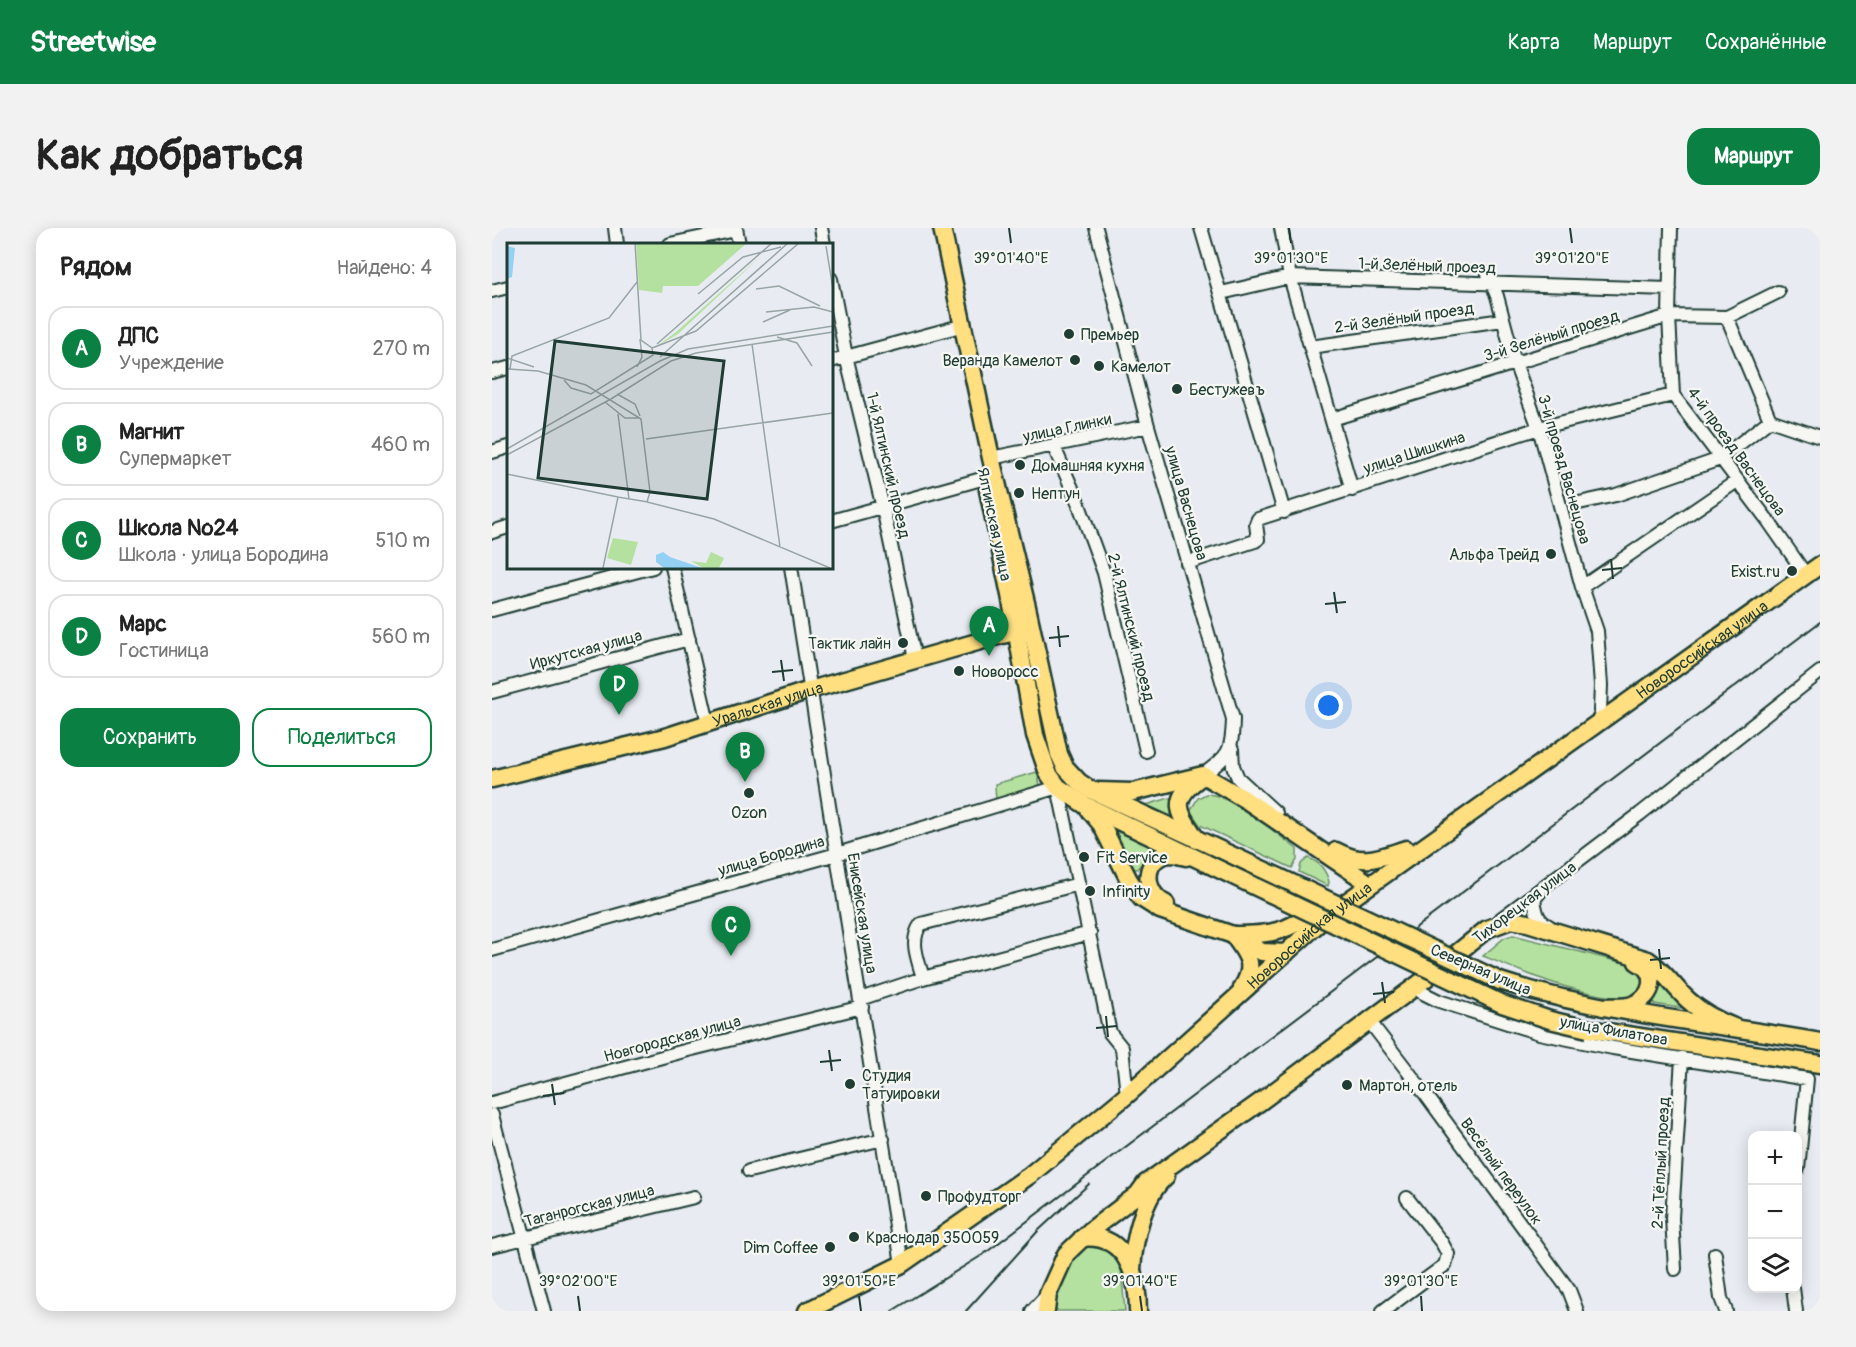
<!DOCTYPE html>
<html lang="ru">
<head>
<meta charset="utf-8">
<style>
	:root { --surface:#fff; --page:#f2f2f2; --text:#222; --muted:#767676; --line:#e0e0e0; --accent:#0b8043 }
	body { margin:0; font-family:Pangolin,sans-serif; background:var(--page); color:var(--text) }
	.controls { position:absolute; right:18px; bottom:18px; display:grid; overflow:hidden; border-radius:12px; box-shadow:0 3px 15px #0003 }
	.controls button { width:54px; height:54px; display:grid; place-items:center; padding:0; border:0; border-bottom:2px solid var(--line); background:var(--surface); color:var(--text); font:30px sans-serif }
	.you { position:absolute; left:837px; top:478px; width:21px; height:21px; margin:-15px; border:4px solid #fff; border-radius:50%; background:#1a73e8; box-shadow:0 0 0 9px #1a73e833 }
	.badge { display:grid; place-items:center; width:39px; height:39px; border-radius:50%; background:var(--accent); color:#fff; font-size:20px; font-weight:700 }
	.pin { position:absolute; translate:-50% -50px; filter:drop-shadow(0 2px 3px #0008) }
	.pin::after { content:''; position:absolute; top:32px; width:21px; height:18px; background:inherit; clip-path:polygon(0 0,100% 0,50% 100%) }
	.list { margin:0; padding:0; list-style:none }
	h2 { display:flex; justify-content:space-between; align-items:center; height:78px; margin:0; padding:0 24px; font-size:26px }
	h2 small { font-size:20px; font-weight:400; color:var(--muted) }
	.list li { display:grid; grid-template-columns:39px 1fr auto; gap:18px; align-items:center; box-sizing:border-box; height:84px; margin:0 12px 12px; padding:0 12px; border:2px solid var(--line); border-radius:18px }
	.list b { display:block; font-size:22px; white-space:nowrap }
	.list p { margin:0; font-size:20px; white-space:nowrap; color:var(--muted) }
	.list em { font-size:20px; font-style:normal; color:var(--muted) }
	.actions { display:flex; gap:12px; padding:18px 24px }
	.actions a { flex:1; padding:14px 0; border:2px solid var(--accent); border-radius:18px; text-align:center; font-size:21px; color:var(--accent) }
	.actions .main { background:var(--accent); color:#fff }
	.icon { flex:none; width:33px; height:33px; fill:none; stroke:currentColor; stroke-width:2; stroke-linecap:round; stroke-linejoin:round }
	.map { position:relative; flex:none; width:1328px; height:1083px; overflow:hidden; border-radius:18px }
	header { display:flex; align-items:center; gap:36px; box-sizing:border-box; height:84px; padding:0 30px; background:var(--accent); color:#fff }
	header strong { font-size:28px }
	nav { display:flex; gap:33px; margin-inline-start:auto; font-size:21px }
	.intro { display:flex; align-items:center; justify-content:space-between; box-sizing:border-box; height:144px; padding:0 36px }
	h1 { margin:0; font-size:42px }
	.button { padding:15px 27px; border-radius:18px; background:var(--accent); color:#fff; font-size:21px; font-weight:700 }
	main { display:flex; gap:36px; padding:0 36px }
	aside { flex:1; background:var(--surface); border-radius:18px; box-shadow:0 3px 15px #0003 }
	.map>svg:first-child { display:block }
	.green { fill:#b4e19f; stroke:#6a8f6a; stroke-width:1.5 }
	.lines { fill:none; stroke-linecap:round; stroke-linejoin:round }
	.minor-casing { stroke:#1f3d34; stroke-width:16 }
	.major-casing { stroke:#1f3d34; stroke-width:21 }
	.minor { stroke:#f6f6f2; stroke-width:12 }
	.major { stroke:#ffdf80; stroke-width:16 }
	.rail { stroke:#1f3d34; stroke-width:2 }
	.major-bridge-casing { stroke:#1f3d34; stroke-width:21; stroke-linecap:butt }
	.major-bridge { stroke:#ffdf80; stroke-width:16 }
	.ticks { fill:none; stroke:#1f3d34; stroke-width:2 }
	.poi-dot { fill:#1f3d34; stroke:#f6f6f2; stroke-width:2 }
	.labels { text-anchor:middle; stroke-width:4.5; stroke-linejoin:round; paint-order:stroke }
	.street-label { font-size:16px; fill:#1f3d34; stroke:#f6f6f2 }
	.poi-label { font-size:16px; fill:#1f3d34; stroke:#f6f6f2; text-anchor:start }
	.inset-road { fill:none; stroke:#98a5a5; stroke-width:1.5 }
	.view { fill:#1f3d34; fill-opacity:0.15; stroke:#1f3d34; stroke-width:3 }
	.inset-edge { fill:none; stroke:#1f3d34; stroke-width:3 }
	.ticks-label { font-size:15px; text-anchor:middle; fill:#1f3d34; stroke:#f6f6f2; stroke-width:4.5; stroke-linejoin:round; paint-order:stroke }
</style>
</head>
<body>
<header>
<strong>Streetwise</strong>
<nav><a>Карта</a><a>Маршрут</a><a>Сохранённые</a></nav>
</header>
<div class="intro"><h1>Как добраться</h1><a class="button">Маршрут</a></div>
<main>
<aside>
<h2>Рядом<small>Найдено: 4</small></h2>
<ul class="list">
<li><span class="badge">A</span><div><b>ДПС</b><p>Учреждение</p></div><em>270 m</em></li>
<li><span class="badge">B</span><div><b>Магнит</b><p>Супермаркет</p></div><em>460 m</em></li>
<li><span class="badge">C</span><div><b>Школа №24</b><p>Школа · улица Бородина</p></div><em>510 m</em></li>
<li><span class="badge">D</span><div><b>Марс</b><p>Гостиница</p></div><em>560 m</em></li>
</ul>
<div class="actions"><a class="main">Сохранить</a><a>Поделиться</a></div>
</aside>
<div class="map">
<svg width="1328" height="1083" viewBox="0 0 1328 1083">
	<rect width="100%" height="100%" fill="#e8ebf1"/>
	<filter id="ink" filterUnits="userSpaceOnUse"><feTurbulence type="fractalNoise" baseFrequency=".0167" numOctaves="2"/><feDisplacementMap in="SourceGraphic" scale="12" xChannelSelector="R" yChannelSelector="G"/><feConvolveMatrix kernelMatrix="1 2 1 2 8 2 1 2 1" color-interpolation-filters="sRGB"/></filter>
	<g filter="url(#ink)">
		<!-- green -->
		<path class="green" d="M545,544L549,561L504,574L503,556Z
			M714,566C740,566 783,605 805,621V632L800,640L708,597L698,583L706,570Z
			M681,569L679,588L654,577Z
			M625,602L663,620L645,641H641L624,605Z
			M816,630C828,634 834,642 837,654L836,658L807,644L809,636Z
			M1021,707L1140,737L1152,749L1151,760L1140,771C1087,768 1040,748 991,728L1012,710Z
			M1170,755L1193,779L1188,780L1162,776V772Z
			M597,1014L624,1026L629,1041L633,1083H563L562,1074L579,1031Z"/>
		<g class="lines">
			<!-- minor casing -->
			<g class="minor-casing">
				<path id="minor" d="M123,0L125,16
					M244,0L247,16
					M329,0L332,16
					M604,0L656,198L741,491C740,525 737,527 711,547
					M709,0L792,284
					M789,0L798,49L860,262
					M1179,0L1177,88L1181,167L1277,294L1314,347
					M178,16L244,2
					M996,46L1005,68L1023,135L1047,200L1090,359L1105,403L1109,457L1108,483L1113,489
					M339,51L354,128L391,280L423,431
					M0,63L16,59
					M729,65L798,49L1178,61
					M1235,89L1278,192L1328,209
					M818,119L1011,92
					M339,133L461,100
					M0,144L16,140
					M840,191L1177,88L1235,89L1286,64
					M562,219L586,274L612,345L654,523
					M0,224L16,219
					M499,230L656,198
					M1087,275L1124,267L1228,231L1278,192
					M339,293L493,250
					M0,304L16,299
					M695,335L763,313L766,311L764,296L766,291L1047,200L1181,167
					M180,339L216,495
					M299,339L410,1036
					M1090,359L1245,253
					M0,382L161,339
					M0,464L197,411
					M740,521L741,538L746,550L784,585
					M1048,664L1042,671C1044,684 1045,692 1057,698
					M1006,693L1148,586L1328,444
					M0,722L345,626L566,559L618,805L630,820L635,867
					M431,750C426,731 417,713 429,696L587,656
					M929,764L947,773L1047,805L1121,820L1315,851L1306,941
					M368,771L431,750L598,705
					M881,798L934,867L1077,1062L1085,1083
					M0,875L196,822L370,779
					M0,887L52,1083
					M257,943L391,911
					M0,1018L202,969
					M1223,1026L1229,1070L1234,1083
					M1183,1041L1180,990L1190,830
					M1301,1060L1304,1083
					M540,1083L556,1066
					M891,1083L953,1037L956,1026L950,1015L915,970"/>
			</g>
			<!-- major casing -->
			<g class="major-casing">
				<g id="major">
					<path d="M450,0L499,230L535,379L567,526L573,539L587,554L599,562L787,649"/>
					<path d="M496,262L518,367L543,507L556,545L566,559L593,577L714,635"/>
					<path id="s1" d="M0,551L173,509L318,462L506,408L523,404L532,405"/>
					<path d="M606,563L641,564L711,547L754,572L878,656"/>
					<path d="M597,582L609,596L637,652L649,670L668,682L741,707L770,724L794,725"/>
					<path d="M705,612C686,583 677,572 709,549"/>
					<path d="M844,623C872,638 886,630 914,621"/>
					<path d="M674,676C648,663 652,627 679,626C683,626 689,628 694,629"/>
					<path d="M741,707C779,707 794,704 825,683"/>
					<path d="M744,711C758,730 763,739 750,760"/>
					<path d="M1008,753C1111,786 1221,795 1328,814"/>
					<path d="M1111,779C1120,778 1132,780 1140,777C1162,769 1167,744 1145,734"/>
					<path d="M1096,801L1328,836"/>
					<path d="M590,1010C634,1005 646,1047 646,1083"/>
					<path d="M640,1041C642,1012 651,968 674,948"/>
					<path id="s2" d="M315,1083L410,1036L538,947L635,867L836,687L1328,337"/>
					<path d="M554,1083L556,1066L574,1026L599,1002L646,966L654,955L768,874L928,755L995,701L1019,692L1036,695L1156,732C1172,743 1181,758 1196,772C1210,785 1226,793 1244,800"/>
				</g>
			</g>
			<!-- minor -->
			<use href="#minor" class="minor"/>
			<!-- major -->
			<use href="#major" class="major"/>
			<!-- rail -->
			<path class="rail" d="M400,1083L492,1026L1328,394
				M474,1083L546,1003L597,956"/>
			<!-- major-bridge casing -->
			<g class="major-bridge-casing">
				<path id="major-bridge" d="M714,635L1010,776L1058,792L1096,801
					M787,649L1008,753"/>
			</g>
			<!-- major-bridge -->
			<use href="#major-bridge" class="major-bridge"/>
		</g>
	</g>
	<!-- ticks -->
	<path class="ticks" d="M517,0L519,15M797,0L799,15M1078,0L1080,15M1119,331L1121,351M1110,342L1130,340M842,364L845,385M833,376L854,374M566,398L568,419M557,410L577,408M289,432L292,453M280,444L301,442M1167,721L1169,741M1158,732L1178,730M890,754L893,775M881,766L902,764M614,788L616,809M604,800L625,798M337,822L340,843M328,834L349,832M60,856L63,877M51,868L72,865M86,1068L88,1083M367,1068L369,1083M648,1068L650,1083M929,1068L930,1083"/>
	<!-- markers -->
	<g class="poi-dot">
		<circle cx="577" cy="106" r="6"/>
		<circle cx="583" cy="132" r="6"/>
		<circle cx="607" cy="138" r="6"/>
		<circle cx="685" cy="161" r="6"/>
		<circle cx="528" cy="237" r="6"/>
		<circle cx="527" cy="265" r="6"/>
		<circle cx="1059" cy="326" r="6"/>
		<circle cx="1300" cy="343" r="6"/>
		<circle cx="411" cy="415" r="6"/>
		<circle cx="467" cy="443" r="6"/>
		<circle cx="257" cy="565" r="6"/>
		<circle cx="592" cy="629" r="6"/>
		<circle cx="598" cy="663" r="6"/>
		<circle cx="358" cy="856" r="6"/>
		<circle cx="855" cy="857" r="6"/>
		<circle cx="434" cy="968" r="6"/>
		<circle cx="362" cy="1009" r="6"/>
		<circle cx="338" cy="1019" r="6"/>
	</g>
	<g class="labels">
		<!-- street labels -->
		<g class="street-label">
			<text transform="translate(935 37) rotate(2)" y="6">1-й Зелёный проезд</text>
			<text transform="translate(912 89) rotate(-8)" y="6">2-й Зелёный проезд</text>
			<text transform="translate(1059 107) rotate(-17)" y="6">3-й Зелёный проезд</text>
			<text transform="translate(575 199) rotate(-12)" y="6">улица Глинки</text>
			<text transform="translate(1245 223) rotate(54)" y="6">4-й проезд Васнецова</text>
			<text transform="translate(922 224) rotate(-18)" y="6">улица Шишкина</text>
			<text transform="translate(397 237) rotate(77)" y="6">1-й Ялтинский проезд</text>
			<text transform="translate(1073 241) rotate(74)" y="6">3-й проезд Васнецова</text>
			<text transform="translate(695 275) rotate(74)" y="6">улица Васнецова</text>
			<text transform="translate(503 296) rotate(78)" y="6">Ялтинская улица</text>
			<text transform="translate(640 399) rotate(76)" y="6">2-й Ялтинский проезд</text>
			<text transform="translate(94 421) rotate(-15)" y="6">Иркутская улица</text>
			<text dy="6" stroke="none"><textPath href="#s2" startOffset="1116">Новороссийская улица</textPath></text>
			<text dy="6" stroke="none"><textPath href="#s1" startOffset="286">Уральская улица</textPath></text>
			<text transform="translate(279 627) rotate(-16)" y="6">улица Бородина</text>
			<text transform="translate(1032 674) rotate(-37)" y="6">Тихорецкая улица</text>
			<text transform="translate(371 685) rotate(81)" y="6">Енисейская улица</text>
			<text dy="6" stroke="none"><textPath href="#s2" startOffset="630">Новороссийская улица</textPath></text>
			<text transform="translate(989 741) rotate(23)" y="6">Северная улица</text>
			<text transform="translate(1122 802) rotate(10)" y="6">улица Филатова</text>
			<text transform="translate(180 810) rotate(-15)" y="6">Новгородская улица</text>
			<text transform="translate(1168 935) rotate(-87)" y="6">2-й Тёплый проезд</text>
			<text transform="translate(1010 943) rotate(54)" y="6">Весёлый переулок</text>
			<text transform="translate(97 977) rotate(-14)" y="6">Таганрогская улица</text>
		</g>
		<!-- poi labels -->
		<g class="poi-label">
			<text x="589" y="112">Премьер</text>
			<text x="571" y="138" text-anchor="end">Веранда Камелот</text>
			<text x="619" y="144">Камелот</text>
			<text x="697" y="167">Бестужевъ</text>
			<text x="540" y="243">Домашняя кухня</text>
			<text x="539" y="271">Нептун</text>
			<text x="1047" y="332" text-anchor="end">Альфа Трейд</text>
			<text x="1288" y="349" text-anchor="end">Exist.ru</text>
			<text x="399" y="421" text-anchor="end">Тактик лайн</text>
			<text x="479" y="449">Новоросс</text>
			<text x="257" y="590" text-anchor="middle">Ozon</text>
			<text x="604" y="635">Fit Service</text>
			<text x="610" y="669">Infinity</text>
			<text x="370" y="853">Студия<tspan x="370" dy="18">Татуировки</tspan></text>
			<text x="867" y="863">Мартон, отель</text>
			<text x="446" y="974">Профудторг</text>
			<text x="374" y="1015">Краснодар 350059</text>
			<text x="326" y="1025" text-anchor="end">Dim Coffee</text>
		</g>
	</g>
	<!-- overview -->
	<g transform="translate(15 15)">
		<rect width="326" height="326" fill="#e8ebf1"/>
		<path d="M129,0H240L191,43H156L155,50L132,47ZM254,13L171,91L149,104L169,89ZM106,295L131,299L124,322L100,315ZM204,309L217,315L212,325H196L184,318L199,320Z" fill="#b4e19f"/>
		<path d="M0,3L8,5L5,34L0,36ZM156,309L163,314L195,325H157L149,319V312Z" fill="#93d0f4"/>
		<path class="inset-road" d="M319,3L326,46M249,46L272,43L313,63M191,51L236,14L274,4M259,69L307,64L326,69M256,79L283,67M270,94L290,100L305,123M150,101L265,0M245,101L273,304M145,105L189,88L292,0M153,114L281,0M0,115L27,124M130,124L135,114L133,96M0,126L31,128L79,142L134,176L143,249L140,259L207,276L323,325M3,126L5,113L102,75L130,39M57,137L64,145L84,151L146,112L145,105L134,97L128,0M110,151L128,161L133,173M98,159L118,175H132M111,171L122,256M139,196L326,170M0,206L153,118L181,106L326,83M0,212L104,156L164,118L189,110L326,89M0,231L111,254M96,325L111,254L141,259"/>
		<path class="view" d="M48,98L217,118L200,256L31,235Z"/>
		<rect width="326" height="326" class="inset-edge"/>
	</g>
	<g class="ticks-label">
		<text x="519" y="35">39°01'40"E</text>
		<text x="799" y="35">39°01'30"E</text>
		<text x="1080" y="35">39°01'20"E</text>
		<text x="86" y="1058">39°02'00"E</text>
		<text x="367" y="1058">39°01'50"E</text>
		<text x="648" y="1058">39°01'40"E</text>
		<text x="929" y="1058">39°01'30"E</text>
	</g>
</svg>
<div class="controls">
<button>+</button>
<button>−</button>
<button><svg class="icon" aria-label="layers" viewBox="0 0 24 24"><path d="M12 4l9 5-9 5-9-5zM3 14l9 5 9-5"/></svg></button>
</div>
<div class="you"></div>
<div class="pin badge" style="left:497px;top:428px">A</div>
<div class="pin badge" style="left:253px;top:554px">B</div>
<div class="pin badge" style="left:239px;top:728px">C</div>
<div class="pin badge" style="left:127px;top:487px">D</div>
</div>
</main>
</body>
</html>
